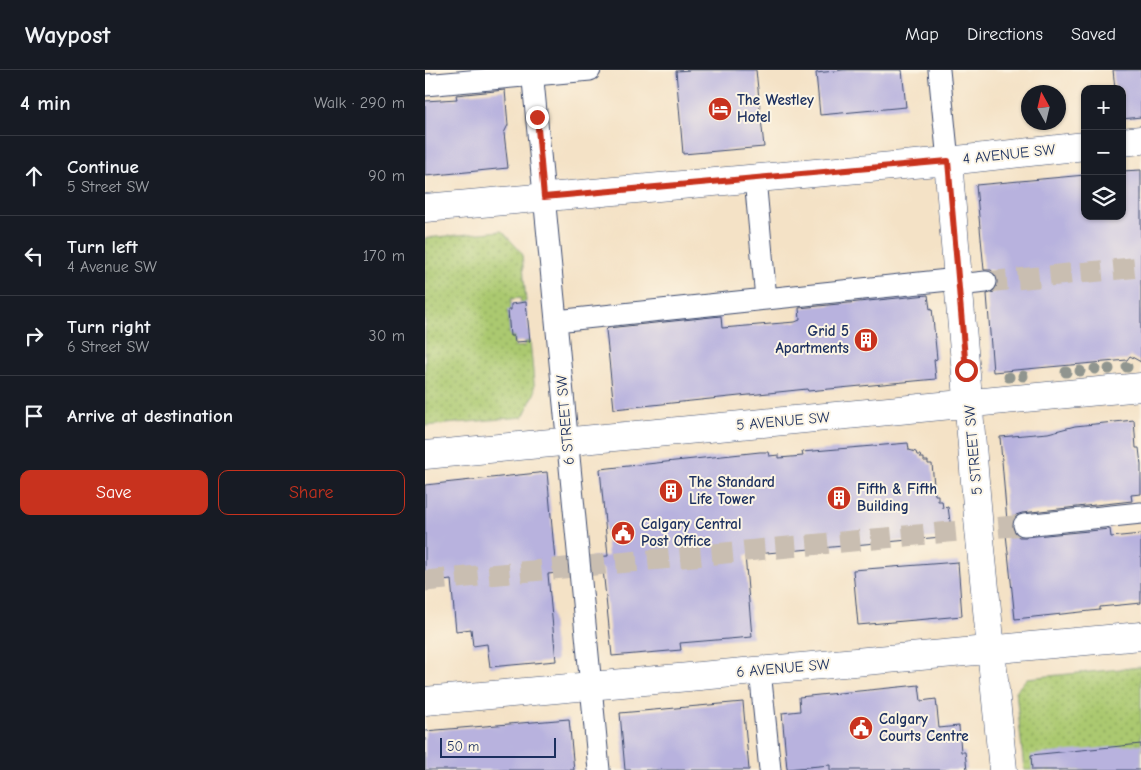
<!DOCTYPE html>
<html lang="en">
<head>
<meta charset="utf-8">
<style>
	:root { --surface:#171b24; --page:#242831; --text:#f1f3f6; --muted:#9ea1a6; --line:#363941; --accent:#c8321e }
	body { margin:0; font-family:"Comic Neue",sans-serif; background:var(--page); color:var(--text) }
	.controls { position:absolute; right:15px; top:15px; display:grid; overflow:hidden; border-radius:10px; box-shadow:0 1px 4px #0004 }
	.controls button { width:45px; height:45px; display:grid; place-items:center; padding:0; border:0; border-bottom:1px solid var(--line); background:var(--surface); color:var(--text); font:25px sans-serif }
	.compass { position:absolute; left:596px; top:15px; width:45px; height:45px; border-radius:50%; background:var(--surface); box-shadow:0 1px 4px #0004; rotate:352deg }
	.scale { position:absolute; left:15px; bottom:12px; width:116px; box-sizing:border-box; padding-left:5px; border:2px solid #1b2f5e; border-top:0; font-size:14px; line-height:18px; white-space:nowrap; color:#1b2f5e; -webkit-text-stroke:4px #fcf5e5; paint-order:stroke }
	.stop { position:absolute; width:15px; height:15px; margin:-11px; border:4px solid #c8321e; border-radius:50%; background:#fff }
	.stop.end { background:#c8321e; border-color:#fff; box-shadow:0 1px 5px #0008 }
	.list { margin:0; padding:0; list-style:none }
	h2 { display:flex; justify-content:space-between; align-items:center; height:65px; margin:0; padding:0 20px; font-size:21px }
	h2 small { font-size:16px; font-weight:400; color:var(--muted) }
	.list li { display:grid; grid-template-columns:32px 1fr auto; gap:15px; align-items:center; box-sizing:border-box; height:80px; padding:0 20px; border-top:1px solid var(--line) }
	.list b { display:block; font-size:19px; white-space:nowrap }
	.list p { margin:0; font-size:16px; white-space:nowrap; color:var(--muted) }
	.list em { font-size:16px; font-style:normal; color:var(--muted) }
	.actions { display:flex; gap:10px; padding:15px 20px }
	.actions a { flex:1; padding:11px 0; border:1px solid var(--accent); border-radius:10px; text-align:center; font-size:18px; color:var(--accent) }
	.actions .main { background:var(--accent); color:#fff }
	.icon { flex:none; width:28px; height:28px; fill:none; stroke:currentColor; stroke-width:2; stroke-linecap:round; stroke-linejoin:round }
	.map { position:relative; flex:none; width:716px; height:700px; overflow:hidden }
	header { display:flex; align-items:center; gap:30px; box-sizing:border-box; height:70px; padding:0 25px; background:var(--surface); border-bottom:1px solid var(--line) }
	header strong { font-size:24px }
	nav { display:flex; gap:28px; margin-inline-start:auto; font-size:18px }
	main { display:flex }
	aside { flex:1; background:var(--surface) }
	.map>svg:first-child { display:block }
	.grass { fill:url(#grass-dots); stroke:#637c67 }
	.building { fill:#b8b2de }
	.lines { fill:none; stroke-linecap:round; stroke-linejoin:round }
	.minor-tunnel { stroke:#c9beb1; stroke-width:21; stroke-dasharray:21 11; stroke-linecap:butt }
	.minor-casing { stroke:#3c4a6e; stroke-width:23 }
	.major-casing { stroke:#3c4a6e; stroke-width:29 }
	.minor { stroke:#fff; stroke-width:21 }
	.major { stroke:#fff; stroke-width:28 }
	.tree { fill:#90958f }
	.route { stroke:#c8321e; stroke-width:6 }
	.labels { text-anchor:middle; stroke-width:4; stroke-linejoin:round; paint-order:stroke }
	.poi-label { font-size:15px; font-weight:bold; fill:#1b2f5e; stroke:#fcf5e5; text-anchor:start }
	.street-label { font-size:15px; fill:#1b2f5e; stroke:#fcf5e5 }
</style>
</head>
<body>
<header>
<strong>Waypost</strong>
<nav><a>Map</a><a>Directions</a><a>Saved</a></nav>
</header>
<main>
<aside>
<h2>4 min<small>Walk · 290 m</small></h2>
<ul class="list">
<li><svg class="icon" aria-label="ahead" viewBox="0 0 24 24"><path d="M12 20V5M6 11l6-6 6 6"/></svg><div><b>Continue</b><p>5 Street SW</p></div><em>90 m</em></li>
<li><svg class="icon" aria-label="left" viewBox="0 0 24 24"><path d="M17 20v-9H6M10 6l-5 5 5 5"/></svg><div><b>Turn left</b><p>4 Avenue SW</p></div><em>170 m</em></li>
<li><svg class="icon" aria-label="right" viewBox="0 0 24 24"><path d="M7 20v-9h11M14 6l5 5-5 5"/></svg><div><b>Turn right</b><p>6 Street SW</p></div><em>30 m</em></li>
<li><svg class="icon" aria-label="arrive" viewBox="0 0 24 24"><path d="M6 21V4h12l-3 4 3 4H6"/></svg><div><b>Arrive at destination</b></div></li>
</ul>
<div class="actions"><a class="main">Save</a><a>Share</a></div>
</aside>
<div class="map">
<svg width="716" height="700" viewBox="0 0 716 700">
	<defs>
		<pattern id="grass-dots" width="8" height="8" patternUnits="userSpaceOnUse" patternTransform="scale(1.25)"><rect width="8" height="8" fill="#abc970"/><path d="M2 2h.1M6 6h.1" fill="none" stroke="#8aa45f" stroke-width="1.8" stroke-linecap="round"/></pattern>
	</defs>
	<rect width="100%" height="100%" fill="#fcf5e5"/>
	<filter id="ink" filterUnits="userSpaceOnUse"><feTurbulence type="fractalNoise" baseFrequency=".02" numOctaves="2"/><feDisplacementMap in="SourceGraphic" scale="10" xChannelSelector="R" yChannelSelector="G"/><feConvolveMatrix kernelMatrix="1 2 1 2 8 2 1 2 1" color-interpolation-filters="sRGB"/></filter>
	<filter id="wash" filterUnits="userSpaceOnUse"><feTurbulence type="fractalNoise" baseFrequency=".0096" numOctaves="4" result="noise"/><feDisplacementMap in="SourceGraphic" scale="20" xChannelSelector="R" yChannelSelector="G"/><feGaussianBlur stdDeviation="1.12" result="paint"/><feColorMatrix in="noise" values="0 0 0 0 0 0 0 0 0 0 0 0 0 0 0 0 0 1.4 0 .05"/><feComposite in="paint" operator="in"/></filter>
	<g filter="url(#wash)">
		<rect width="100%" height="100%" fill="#f4e2c6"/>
		<!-- grass -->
		<path class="grass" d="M77,161L97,183L101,232L96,233L95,228L86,229V240L83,241L85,266H89L90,277L100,276V272L105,271L110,322L98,347L0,356V168Z
			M716,597V700H599L591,621L602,608Z"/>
		<g id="blocks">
			<!-- building -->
			<path class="building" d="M266,0H331L339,77L258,84L251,1Z
				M419,0H477L481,37L395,45L391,3Z
				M688,0H716V47L697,49V19H690Z
				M80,20L83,55L79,63L83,98L0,106V31L32,29L31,25Z
				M716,100V292L705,286L702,290L568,302L562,224L569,222L572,217L573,211L571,204L566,200H559L551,115L660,105V146H697V101Z
				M503,225L505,239L507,238L512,289L509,290L511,309L383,321L382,319L189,339L181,260L183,258L296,246L297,258L370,252L375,250L374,238Z
				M101,232L105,271L90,272L89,266H85L83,240H86V234Z
				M709,350L711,378H714L716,395V424L706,425L707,431L597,443L591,445L587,450V456L589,463L594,467H600L685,459L686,467L716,464V533L675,537V540L590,549L581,464L583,463L575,367L623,363L650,356Z
				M483,373L484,380L491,382L492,385H495L496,388H499V391H503V394H507L510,425H513V431H517L518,438L523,437L527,466L320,485L327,567L255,573L256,580L187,586L178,499L167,500L166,487L183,486L175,399L335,382H343L344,386L354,385V388L378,386L377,382Z
				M122,402L130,490L141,489L143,502L123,504L131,591L65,597L62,574L48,576L46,559L31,561L26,510L0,513V415Z
				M533,492L537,546L433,555L428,500Z
				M494,615L496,631L511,629L514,658L534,656L536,682H540L542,700H405V695L362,699L357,643L375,641L374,627Z
				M318,632L324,700H200L195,643Z
				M144,649L149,700H0V661Z
				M716,674V700H607L606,685Z"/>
		</g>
	</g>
	<g filter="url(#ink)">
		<use href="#blocks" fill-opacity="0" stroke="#3c4a6e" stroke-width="1"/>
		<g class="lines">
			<!-- minor-tunnel -->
			<path class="minor-tunnel" d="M561,212L716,197
				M0,511L599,455"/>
			<!-- minor casing -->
			<g class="minor-casing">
				<path id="minor" d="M107,0L174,700
					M514,0L523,91
					M0,15L165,0
					M533,215L561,212
					M341,229L533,209
					M131,251L341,229L330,108
					M599,455L716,443
					M335,600L345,700"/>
			</g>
			<!-- major casing -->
			<g class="major-casing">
				<path id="major" d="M697,72L716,70
					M523,91L554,459L578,700
					M0,138L523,91L660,76
					M0,385L716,317
					M0,631L716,566"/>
			</g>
			<!-- minor -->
			<use href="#minor" class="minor"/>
			<!-- major -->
			<use href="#major" class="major"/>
		</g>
		<!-- trees -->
		<g class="tree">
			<circle cx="702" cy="297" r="5.5"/>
			<circle cx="670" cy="299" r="5.5"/>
			<circle cx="684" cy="299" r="5.5"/>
			<circle cx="655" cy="301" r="5.5"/>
			<circle cx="641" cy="302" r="5.5"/>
			<circle cx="598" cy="306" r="5.5"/>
			<circle cx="584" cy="307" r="5.5"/>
		</g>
	</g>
	<g class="lines" filter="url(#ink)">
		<!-- route -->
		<path class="route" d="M112,47L119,127L523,91L541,300"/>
	</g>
	<!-- icons -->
	<defs>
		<g id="hotel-disc" transform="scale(1.25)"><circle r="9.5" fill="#c8321e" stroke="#fcf5e5"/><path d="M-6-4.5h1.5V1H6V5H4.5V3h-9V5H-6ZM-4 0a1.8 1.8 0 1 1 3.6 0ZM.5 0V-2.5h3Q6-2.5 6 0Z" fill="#fff"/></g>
		<g id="building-disc" transform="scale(1.25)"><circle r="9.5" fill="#c8321e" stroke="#fcf5e5"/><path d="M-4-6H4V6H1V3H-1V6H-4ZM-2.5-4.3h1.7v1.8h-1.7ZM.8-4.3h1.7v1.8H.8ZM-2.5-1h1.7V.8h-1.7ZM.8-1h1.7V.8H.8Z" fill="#fff"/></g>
		<g id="civic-disc" transform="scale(1.25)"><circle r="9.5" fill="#c8321e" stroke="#fcf5e5"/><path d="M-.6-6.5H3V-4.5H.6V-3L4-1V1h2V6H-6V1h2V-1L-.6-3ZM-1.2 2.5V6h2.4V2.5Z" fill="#fff"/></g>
	</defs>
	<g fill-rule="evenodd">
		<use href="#hotel-disc" x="295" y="39"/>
		<use href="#building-disc" x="441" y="270"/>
		<use href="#building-disc" x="246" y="421"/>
		<use href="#building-disc" x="414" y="428"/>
		<use href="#civic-disc" x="198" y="463"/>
		<use href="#civic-disc" x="436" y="658"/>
	</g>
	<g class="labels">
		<!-- poi labels -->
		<g class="poi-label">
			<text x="312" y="35">The Westley<tspan x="312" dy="17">Hotel</tspan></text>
			<text x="424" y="266" text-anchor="end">Grid 5<tspan x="424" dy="17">Apartments</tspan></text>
			<text x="264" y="417">The Standard<tspan x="264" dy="17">Life Tower</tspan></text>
			<text x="432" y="424">Fifth &amp; Fifth<tspan x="432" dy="17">Building</tspan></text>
			<text x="216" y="459">Calgary Central<tspan x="216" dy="17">Post Office</tspan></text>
			<text x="454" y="654">Calgary<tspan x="454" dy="17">Courts Centre</tspan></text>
		</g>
		<!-- street labels -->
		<g class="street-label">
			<text transform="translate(584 84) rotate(-6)" y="5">4 AVENUE SW</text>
			<text transform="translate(140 350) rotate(-95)" y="5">6 STREET SW</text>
			<text transform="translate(358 351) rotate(-5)" y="5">5 AVENUE SW</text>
			<text transform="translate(548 380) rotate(-95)" y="5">5 STREET SW</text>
			<text transform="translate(358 598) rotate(-5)" y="5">6 AVENUE SW</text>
		</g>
	</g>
</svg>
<div class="controls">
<button>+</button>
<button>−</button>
<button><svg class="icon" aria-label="layers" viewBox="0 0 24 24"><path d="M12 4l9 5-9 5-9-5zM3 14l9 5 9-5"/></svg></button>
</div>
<svg class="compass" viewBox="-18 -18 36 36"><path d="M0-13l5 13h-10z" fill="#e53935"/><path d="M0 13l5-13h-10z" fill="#9ea1a6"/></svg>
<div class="scale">50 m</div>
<div class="stop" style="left:541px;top:300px"></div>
<div class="stop end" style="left:112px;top:47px"></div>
</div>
</main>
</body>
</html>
